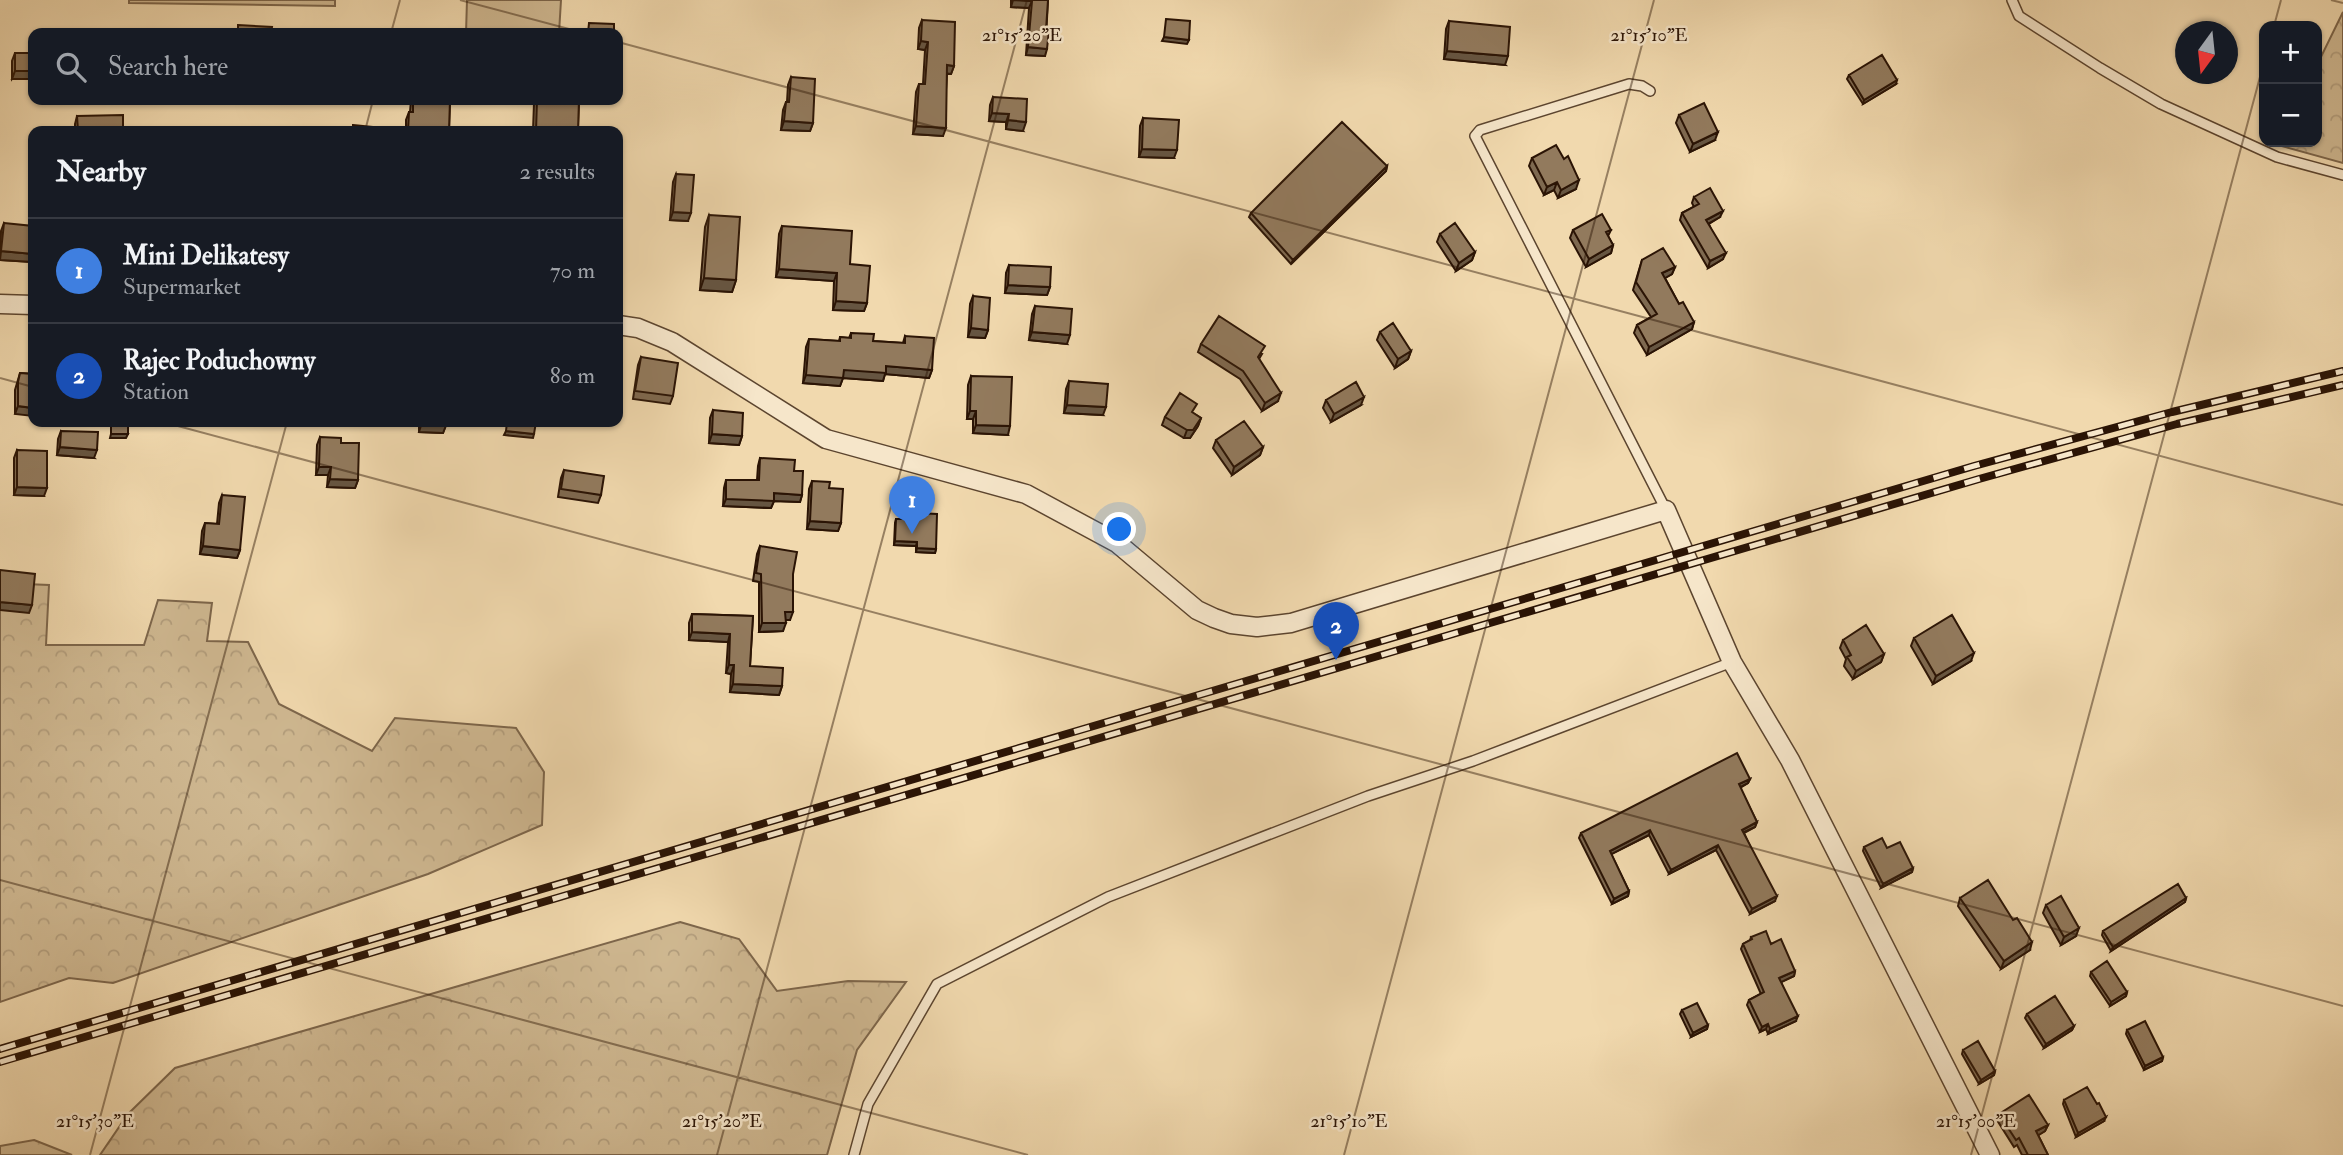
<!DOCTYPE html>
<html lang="en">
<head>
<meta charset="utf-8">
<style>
	:root { --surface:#171b24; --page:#242831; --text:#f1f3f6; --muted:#9ea1a6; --line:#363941; --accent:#c59692 }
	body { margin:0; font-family:"IM FELL Double Pica",serif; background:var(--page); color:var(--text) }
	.controls { position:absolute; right:21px; top:21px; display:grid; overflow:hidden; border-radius:14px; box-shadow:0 2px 5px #0004 }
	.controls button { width:63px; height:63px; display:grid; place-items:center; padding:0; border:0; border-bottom:2px solid var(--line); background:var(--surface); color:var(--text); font:35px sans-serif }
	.compass { position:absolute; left:2175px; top:21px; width:63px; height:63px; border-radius:50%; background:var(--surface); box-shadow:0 2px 5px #0004; rotate:195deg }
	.you { position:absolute; left:1120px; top:530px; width:24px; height:24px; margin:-18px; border:5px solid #fff; border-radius:50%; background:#1a73e8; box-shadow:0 0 0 10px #1a73e833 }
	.badge { display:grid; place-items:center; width:46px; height:46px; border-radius:50%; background:var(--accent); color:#fff; font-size:23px; font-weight:700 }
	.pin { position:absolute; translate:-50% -58px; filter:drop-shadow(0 2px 4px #0008) }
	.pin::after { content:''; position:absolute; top:37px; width:24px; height:21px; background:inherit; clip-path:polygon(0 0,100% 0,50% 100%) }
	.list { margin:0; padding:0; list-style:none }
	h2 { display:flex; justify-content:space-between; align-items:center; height:91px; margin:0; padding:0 28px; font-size:30px }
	h2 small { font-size:23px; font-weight:400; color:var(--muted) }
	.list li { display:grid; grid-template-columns:46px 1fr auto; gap:21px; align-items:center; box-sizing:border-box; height:105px; padding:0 28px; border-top:2px solid var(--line) }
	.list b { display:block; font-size:26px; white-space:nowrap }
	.list p { margin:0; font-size:23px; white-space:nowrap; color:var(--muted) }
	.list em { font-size:23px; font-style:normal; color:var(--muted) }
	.icon { flex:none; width:38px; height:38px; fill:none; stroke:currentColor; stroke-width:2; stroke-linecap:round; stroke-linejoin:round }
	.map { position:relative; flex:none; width:2343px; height:1155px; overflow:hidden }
	.search { position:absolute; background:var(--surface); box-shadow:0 2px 5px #0004; left:28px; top:28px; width:595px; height:77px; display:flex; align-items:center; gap:18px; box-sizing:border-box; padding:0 24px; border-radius:14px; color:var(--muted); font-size:26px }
	.panel { position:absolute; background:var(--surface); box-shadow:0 2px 5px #0004; left:28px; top:126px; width:595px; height:301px; border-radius:14px }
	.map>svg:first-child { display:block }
	.green { fill:#cfb891; stroke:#7d664b; stroke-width:2 }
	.forest { fill:url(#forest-crowns); stroke:#7d664b; stroke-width:2 }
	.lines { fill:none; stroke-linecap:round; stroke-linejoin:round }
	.lane-casing { stroke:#5c452f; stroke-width:12 }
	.street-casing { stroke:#5c452f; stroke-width:21 }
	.lane { stroke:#f6e6ca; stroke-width:9 }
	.street { stroke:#f6e6ca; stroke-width:18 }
	.rail-casing { stroke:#2b1405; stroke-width:8 }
	.rail { stroke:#f6e6ca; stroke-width:5; stroke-dasharray:16; stroke-linecap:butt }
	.wall { fill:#7e6950; stroke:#2b1405; stroke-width:2 }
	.shaded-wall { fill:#665541; stroke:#2b1405; stroke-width:2 }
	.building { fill:#927a5d; stroke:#2b1405; stroke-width:2 }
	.ticks { fill:none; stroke:#2b1405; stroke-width:2; stroke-opacity:0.45 }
	.ticks-label { font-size:18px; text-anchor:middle; fill:#2b1405; stroke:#f6e6ca; stroke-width:5; stroke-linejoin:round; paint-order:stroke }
</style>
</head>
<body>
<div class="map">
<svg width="2343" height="1155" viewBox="0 0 2343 1155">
	<defs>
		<pattern id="forest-crowns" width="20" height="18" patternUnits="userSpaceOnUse" patternTransform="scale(1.75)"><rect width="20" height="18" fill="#cfb891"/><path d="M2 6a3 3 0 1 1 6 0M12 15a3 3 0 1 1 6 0" fill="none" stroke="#b29d7c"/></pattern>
	</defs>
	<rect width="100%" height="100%" fill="#f1d9ae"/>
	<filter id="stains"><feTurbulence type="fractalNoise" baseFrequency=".00286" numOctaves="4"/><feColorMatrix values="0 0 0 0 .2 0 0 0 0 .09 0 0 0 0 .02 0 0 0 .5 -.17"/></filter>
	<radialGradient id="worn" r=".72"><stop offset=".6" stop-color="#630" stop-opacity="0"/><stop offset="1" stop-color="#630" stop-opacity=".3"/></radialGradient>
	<!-- green -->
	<path class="green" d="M129,0H335V6L129,3Z
		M467,0H561L559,33H466Z"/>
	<!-- forest -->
	<path class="forest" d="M2343,12V163L2278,145L2279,142H2317V65Z
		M0,583L49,585L46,645H144L158,600L212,603L207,641L248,642L279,704L372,751L395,718L516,728L544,772L542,825L428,874L113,983L69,978L0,1002Z
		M680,922L739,939L777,991L848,981L906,982L857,1050L827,1155H100L128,1114L175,1068Z
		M34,1140L72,1155H0V1146Z"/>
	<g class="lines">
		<!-- lane casing -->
		<g class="lane-casing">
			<path id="lane" d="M2012,0L2019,16L2100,68L2161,104L2277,157L2343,175
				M1650,91L1642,86L1629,84L1480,130L1475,136L1666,510
				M854,1155L868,1104L937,984L1108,897L1368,796L1473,761L1732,662"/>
		</g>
		<!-- street casing -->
		<g class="street-casing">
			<path id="street" d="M0,304L33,305
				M618,325L638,328L672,342L826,439L1026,494L1117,543L1197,610L1214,618L1231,624L1257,627L1291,623L1666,510L1732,662L1790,760L1990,1155"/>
		</g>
		<!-- lane -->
		<use href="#lane" class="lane"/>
		<!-- street -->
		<use href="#street" class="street"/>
		<!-- rail casing -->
		<g class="rail-casing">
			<path id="rail" d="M0,1049L1974,466L2172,412L2343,371
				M0,1062L1979,479L2177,424L2343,385"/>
		</g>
		<!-- rail -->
		<use href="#rail" class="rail"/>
	</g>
	<!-- wall -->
	<path class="wall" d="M1011,0H1048L1045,56L1026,55L1029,8L1011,7Z
		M922,20L954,66L951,74H947L943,136L913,134L916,92L919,84H923L925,50L918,49L919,28Z
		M1449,21L1505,65L1444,59L1446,29Z
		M15,53H33L12,79V61Z
		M1849,75L1896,84L1863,104L1847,79Z
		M791,77L813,123L810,131L781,130L783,110L786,102H787L788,85Z
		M993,97L1023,131L1006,129V122L989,121L990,105Z
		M411,100H450L449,131H406V120L409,112H410Z
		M536,100H579L578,130L586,131H533L534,103Z
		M1679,115L1715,140L1690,152L1676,123Z
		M77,116L123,131H75V124Z
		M1143,118L1174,158L1139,157L1140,126Z
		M1532,158L1564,159L1576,189L1558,198L1554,190L1544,195L1529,166Z
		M1387,166L1386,171L1291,264L1249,217L1251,213Z
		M676,174L688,221L670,220L673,182Z
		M1694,197L1720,217L1709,224L1723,259L1708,268L1680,220L1682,213L1694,207L1692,203Z
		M709,215L736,280L732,292L700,290L705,227Z
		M4,223L33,262L0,260L1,231Z
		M782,226L850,264L867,303L864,311L833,310L834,281L776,277L779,234Z
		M1573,230H1611L1608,236L1613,245L1611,253L1586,267L1570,238Z
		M1440,234L1475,252L1472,260L1456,271L1437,242Z
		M1642,260L1675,267L1672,274L1665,278L1679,304L1694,322L1692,329L1647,355L1634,333L1637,325L1651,317L1633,290Z
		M1009,265L1050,287L1047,295L1005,293L1006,273Z
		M973,296L988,330L985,338L968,337L970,304Z
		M1035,306L1067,344L1029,340L1032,314Z
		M1380,332L1411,351L1408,359L1395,368L1377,340Z
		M851,333L873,341L903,343L905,336L932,370L929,378L885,374L883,381L843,378L840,386L803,383L806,347L809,339L839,341L840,337L849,338Z
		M1201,344L1262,354L1259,359L1278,401L1262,411L1240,379L1198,352Z
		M641,357L673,396L670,404L633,399L638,365Z
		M20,373L33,374L15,414V390Z
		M971,376L1008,435L973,433V419H967L968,385Z
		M1069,381L1103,415L1064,413L1066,389Z
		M1326,400L1361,405L1331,422L1323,408Z
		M713,410L742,436L739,445L709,443L710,418Z
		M1193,413L1201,418L1198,426L1190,438H1184L1162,425L1165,417Z
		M410,422H447L443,433L419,432V422Z
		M61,431L94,458L57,455L58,439Z
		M320,437L358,480L355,488L327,487L328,475H316L317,445Z
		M1216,440L1263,447L1260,455L1232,475L1213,448Z
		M17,450L44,496L14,495V458Z
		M760,458L794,471L802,495L800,502L774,501L771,508L723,506L724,488L726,480H757L758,466Z
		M564,470L601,495L598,503L558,497L561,478Z
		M812,481L829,488L841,523L838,531L807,529L809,489Z
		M222,495L240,550L237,558L200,554L202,531L205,523L217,524L219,503Z
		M918,513L936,549L935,553L916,552V546L894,545L895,523L896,519H917Z
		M760,546L793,574L790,620H785L783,631L759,632V582L753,581L757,554Z
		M692,614L753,616L750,666L782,686L779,695L730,692L731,674L726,673L728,642L689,640V623Z
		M1914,638L1971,661L1933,684L1911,646Z
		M1843,640L1884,654L1881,662L1853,679L1844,666L1846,659L1840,648Z
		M1750,779L1748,783L1740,788L1757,822L1755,827L1744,833L1775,901L1750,914L1716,850L1669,874L1649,835L1611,854L1629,891L1628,896L1612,904L1579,838L1581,833Z
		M1864,847L1887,848L1913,868L1912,872L1881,888L1863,851Z
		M1960,898L2030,950L2001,969L1958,906Z
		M2186,898L2185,902L2111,951L2102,935L2103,931Z
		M2046,905L2076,936L2061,945L2043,913Z
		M1751,937L1771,944L1795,971L1794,976L1781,982L1796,1021L1768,1034L1766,1029L1760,1032L1747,1005L1749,1000L1761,994L1741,949L1743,944L1750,940Z
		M2091,972L2127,992L2126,996L2110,1006L2090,976Z
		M1682,1010L1708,1025L1707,1029L1691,1037L1680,1014Z
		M2027,1014L2074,1026L2072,1030L2044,1048L2025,1018Z
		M2127,1030L2163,1057L2162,1061L2144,1070L2126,1034Z
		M1963,1050L1995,1071L1994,1075L1979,1084L1962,1054Z
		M2064,1100L2104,1121L2076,1137L2063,1104Z
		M1999,1114L2048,1125L2045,1131L2038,1135L2048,1155H2022L2017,1145L2014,1147L1997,1120Z"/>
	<!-- shaded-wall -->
	<path class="shaded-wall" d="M1013,0L1032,1L1029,8L1011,7Z
		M1164,37L1189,40L1187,44L1162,41Z
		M921,41L928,42L925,50L918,49Z
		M1028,47L1047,49L1045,56L1026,55Z
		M1447,51L1508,56L1505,65L1444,59Z
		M947,65L954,66L951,74L944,73Z
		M15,71H33V79H12Z
		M1897,80L1896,84L1863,104L1864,100Z
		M992,113L1009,114L1006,122L989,121Z
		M1008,120L1026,122L1023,131L1006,129Z
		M784,121L813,123L810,131L781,130Z
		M916,126L946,128L943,136L913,134Z
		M1718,132L1715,140L1690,152L1693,144Z
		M1142,149L1177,150L1174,158L1139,157Z
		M1387,166L1386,171L1291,264L1293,260Z
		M1579,180L1576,189L1558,198L1561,190Z
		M1557,182L1554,190L1544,195L1547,187Z
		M1723,211L1720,217L1704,226L1706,220Z
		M673,212L691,213L688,221L670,220Z
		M1613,245L1611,253L1586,267L1589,259Z
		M1,251L33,254V262L0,260Z
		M1475,252L1472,260L1456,271L1459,263Z
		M1726,253L1723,259L1708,268L1710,261Z
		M1675,267L1672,274L1660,281L1662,273Z
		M779,269L837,273L834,281L776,277Z
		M704,278L736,280L732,292L700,290Z
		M1008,285L1050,287L1047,295L1005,293Z
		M836,301L867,303L864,311L833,310Z
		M1694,322L1692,329L1647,355L1649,347Z
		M971,328L988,330L985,338L968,337Z
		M1032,332L1070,335L1067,344L1029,340Z
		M1411,351L1408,359L1395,368L1398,359Z
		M886,366L932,370L929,378L885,374L883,381L843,378L840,386L803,383L806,375L844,370Z
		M1281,393L1278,401L1262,411L1265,403Z
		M1364,397L1361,405L1331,422L1334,414Z
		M1067,405L1106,407L1103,415L1064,413Z
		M18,406L33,408V416L15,414Z
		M970,411H976L973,419H967Z
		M1201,418L1198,426L1190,438H1184L1187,430Z
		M422,422L447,423L443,433L419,432Z
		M976,425L1010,426L1008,435L973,433Z
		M506,431L534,434L533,438L504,435Z
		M111,434H128L126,438H110Z
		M712,434L742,436L739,445L709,443Z
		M60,447L97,450L94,458L57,455Z
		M1263,447L1260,455L1232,475L1234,467Z
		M319,467H331L328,475H316Z
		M330,479L358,480L355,488L327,487Z
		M17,487L47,488L44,496L14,495Z
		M774,493L802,495L800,502L774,501L771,508L723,506L726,499Z
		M810,521L841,523L838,531L807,529Z
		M895,541L917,542L916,546L894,545Z
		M203,546L240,550L237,558L200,554Z
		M917,548L936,549L935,553L916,552Z
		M0,602L32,605L29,613L0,610Z
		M785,612H793L790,620H782Z
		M762,623H786L783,631L759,632Z
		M692,632L730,634L728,642L689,640Z
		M1974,653L1971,661L1933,684L1936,676Z
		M1884,654L1881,662L1853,679L1856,671Z
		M729,665H734L731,674L726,673Z
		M733,684L782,686L779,695L730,692Z
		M1750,779L1748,783L1737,789L1739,784Z
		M1757,822L1755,827L1740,834L1742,830Z
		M1650,830L1649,835L1608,856L1610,851Z
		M1718,845L1716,850L1669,874L1671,870Z
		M1913,868L1912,872L1881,888L1883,884Z
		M1629,891L1628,896L1612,904L1614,899Z
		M1777,896L1775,901L1750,914L1752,909Z
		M2186,898L2185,902L2111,951L2113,947Z
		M2079,928L2076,936L2061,945L2064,937Z
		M2032,942L2030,950L2001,969L2004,961Z
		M1795,971L1794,976L1777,984L1779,978Z
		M2127,992L2126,996L2110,1006L2111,1002Z
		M1798,1016L1796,1021L1768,1034L1770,1029Z
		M1768,1024L1766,1029L1760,1032L1762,1027Z
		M1708,1025L1707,1029L1691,1037L1693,1033Z
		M2074,1026L2072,1030L2044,1048L2046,1044Z
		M2163,1057L2162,1061L2144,1070L2145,1066Z
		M1995,1071L1994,1075L1979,1084L1981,1080Z
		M2106,1117L2104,1121L2076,1137L2078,1133Z
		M2048,1125L2045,1131L2034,1138L2036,1131Z"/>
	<!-- building -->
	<path class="building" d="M1020,0H1048L1046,30H1049L1047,49L1028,47L1032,1Z
		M1166,19L1190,21L1189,40L1164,37Z
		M922,20L955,22L954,66L947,65L946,128L916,126L919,84H925L928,42L921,41Z
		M1449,21L1510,27L1508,56L1447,51Z
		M589,23L614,24V33H588Z
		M238,25L272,27L271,33H238Z
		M15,53H33V71H15Z
		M1882,55L1897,80L1864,100L1849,75Z
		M791,77L815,79L813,123L784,121L786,102H789Z
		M993,97L1027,99L1026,122L1008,120L1009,114L992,113Z
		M413,100H450L449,131H408L409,112H413Z
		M537,100H579L578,130L586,131H536Z
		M1704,103L1718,132L1693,144L1679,115Z
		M123,115V131H78L77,116Z
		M1143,118L1179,120L1177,150L1142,149Z
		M1342,122L1387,166L1293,260L1251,213Z
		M353,125L394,129L393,131H353Z
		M470,128L504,129V131H470Z
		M1556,145L1564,159L1568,156L1579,180L1561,190L1557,182L1547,187L1532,158Z
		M676,174L694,175L691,213L673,212Z
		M1710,188L1723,211L1706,220L1726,253L1710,261L1682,213L1699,204L1694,197Z
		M1602,214L1611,230L1606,232L1613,245L1589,259L1573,230Z
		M709,215L740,217L736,280L704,278Z
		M4,223L33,226V254L1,251Z
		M1455,223L1475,252L1459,263L1440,234Z
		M782,226L852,231L850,264L870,266L867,303L836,301L837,273L779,269Z
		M1663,248L1675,267L1662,273L1679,304L1683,302L1694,322L1649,347L1637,325L1657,314L1636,282L1642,260Z
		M1009,265L1051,267L1050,287L1008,285Z
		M973,296L990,298L988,330L971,328Z
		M1035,306L1072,309L1070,335L1032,332Z
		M1219,316L1265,346L1258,357L1281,393L1265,403L1243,371L1201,344Z
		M1393,323L1411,351L1398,359L1380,332Z
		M851,333L874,334L873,341L905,343V336L934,338L932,370L886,366V373L844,370L843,378L806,375L809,339L840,341V337L851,338Z
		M641,357L678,363L673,396L635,391Z
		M20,373L33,374V408L18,406V382Z
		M971,376L1012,377L1010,426L976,425V411H970Z
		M1069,381L1108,384L1106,407L1067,405Z
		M1356,382L1364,397L1334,414L1326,400Z
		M1180,393L1197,404L1192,412L1201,418L1193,430H1187L1165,417Z
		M713,410L743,413L742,436L712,434Z
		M1244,421L1263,447L1234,467L1216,440Z
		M111,422H128V434H111Z
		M507,422H536L534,434L506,431Z
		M61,431L98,432L97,450L60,447Z
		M320,437L341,438V443H359L358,480L330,479L331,467H319Z
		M17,450L47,451V488L17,487Z
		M760,458L795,460L794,471H803L802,495L774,493V501L726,499V480H759Z
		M564,470L604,476L601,495L561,489Z
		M812,481L830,482L829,488L843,489L841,523L810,521Z
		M222,495L245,497L240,550L203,546L205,523L219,524Z
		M918,513L937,514L936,549L917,548V542L895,541L896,519H918Z
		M760,546L797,552L793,574V612H785L786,623H762L761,574L756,573Z
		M0,570L35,574L32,605L0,602Z
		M692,614L753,616L750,666L783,668L782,686L733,684L734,665H729L730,634L692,632Z
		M1952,615L1974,653L1936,676L1914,638Z
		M1866,625L1884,654L1856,671L1847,657L1851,655L1843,640Z
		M1737,753L1750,779L1739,784L1757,822L1742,830L1777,896L1752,909L1718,845L1671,870L1650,830L1610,851L1629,891L1614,899L1581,833Z
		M1882,838L1887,848L1900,842L1913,868L1883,884L1864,847Z
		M1988,880L2013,920L2017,918L2032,942L2004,961L1960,898Z
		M2178,884L2186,898L2113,947L2103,931Z
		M2061,896L2079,928L2064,937L2046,905Z
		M1766,931L1771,944L1781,939L1795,971L1779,978L1798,1016L1770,1029L1768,1024L1762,1027L1749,1000L1764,992L1743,944L1752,939L1751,937Z
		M2107,961L2127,992L2111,1002L2091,972Z
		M2055,996L2074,1026L2046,1044L2027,1014Z
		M1697,1003L1708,1025L1693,1033L1682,1010Z
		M2145,1021L2163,1057L2145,1066L2127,1030Z
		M1978,1041L1995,1071L1981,1080L1963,1050Z
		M2087,1087L2097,1104L2099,1103L2106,1117L2078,1133L2064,1100Z
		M2029,1095L2048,1125L2036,1131L2048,1155H2028L2019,1138L2016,1140L1999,1114Z"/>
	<!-- ticks -->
	<path class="ticks" d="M460,0L584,33M2331,0L2343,3M2274,26L2281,0M391,33L400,0M618,42L2343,505M365,131L373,100M0,378L33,387M163,422L2343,1006M0,880L1028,1155M90,1155L287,422M717,1155L1027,0M1344,1155L1654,0M1971,1155L2264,62"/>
	<g class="ticks-label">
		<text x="1022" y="41">21°15'20"E</text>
		<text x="1649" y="41">21°15'10"E</text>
		<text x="95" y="1127">21°15'30"E</text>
		<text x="722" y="1127">21°15'20"E</text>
		<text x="1349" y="1127">21°15'10"E</text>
		<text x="1976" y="1127">21°15'00"E</text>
	</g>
	<rect width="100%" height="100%" filter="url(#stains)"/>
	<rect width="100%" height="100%" fill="url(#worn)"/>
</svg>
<div class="controls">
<button>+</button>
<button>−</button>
</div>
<svg class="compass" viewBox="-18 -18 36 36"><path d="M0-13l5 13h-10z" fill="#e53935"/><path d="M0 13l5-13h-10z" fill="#9ea1a6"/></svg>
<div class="you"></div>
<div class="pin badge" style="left:912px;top:534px;background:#3f7fe0">1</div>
<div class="pin badge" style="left:1336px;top:660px;background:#1a4fb4">2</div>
<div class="search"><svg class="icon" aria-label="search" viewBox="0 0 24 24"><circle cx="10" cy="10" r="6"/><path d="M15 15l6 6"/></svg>Search here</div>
<section class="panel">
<h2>Nearby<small>2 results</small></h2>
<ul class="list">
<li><span class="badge" style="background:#3f7fe0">1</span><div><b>Mini Delikatesy</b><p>Supermarket</p></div><em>70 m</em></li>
<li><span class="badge" style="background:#1a4fb4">2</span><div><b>Rajec Poduchowny</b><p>Station</p></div><em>80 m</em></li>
</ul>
</section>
</div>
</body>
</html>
